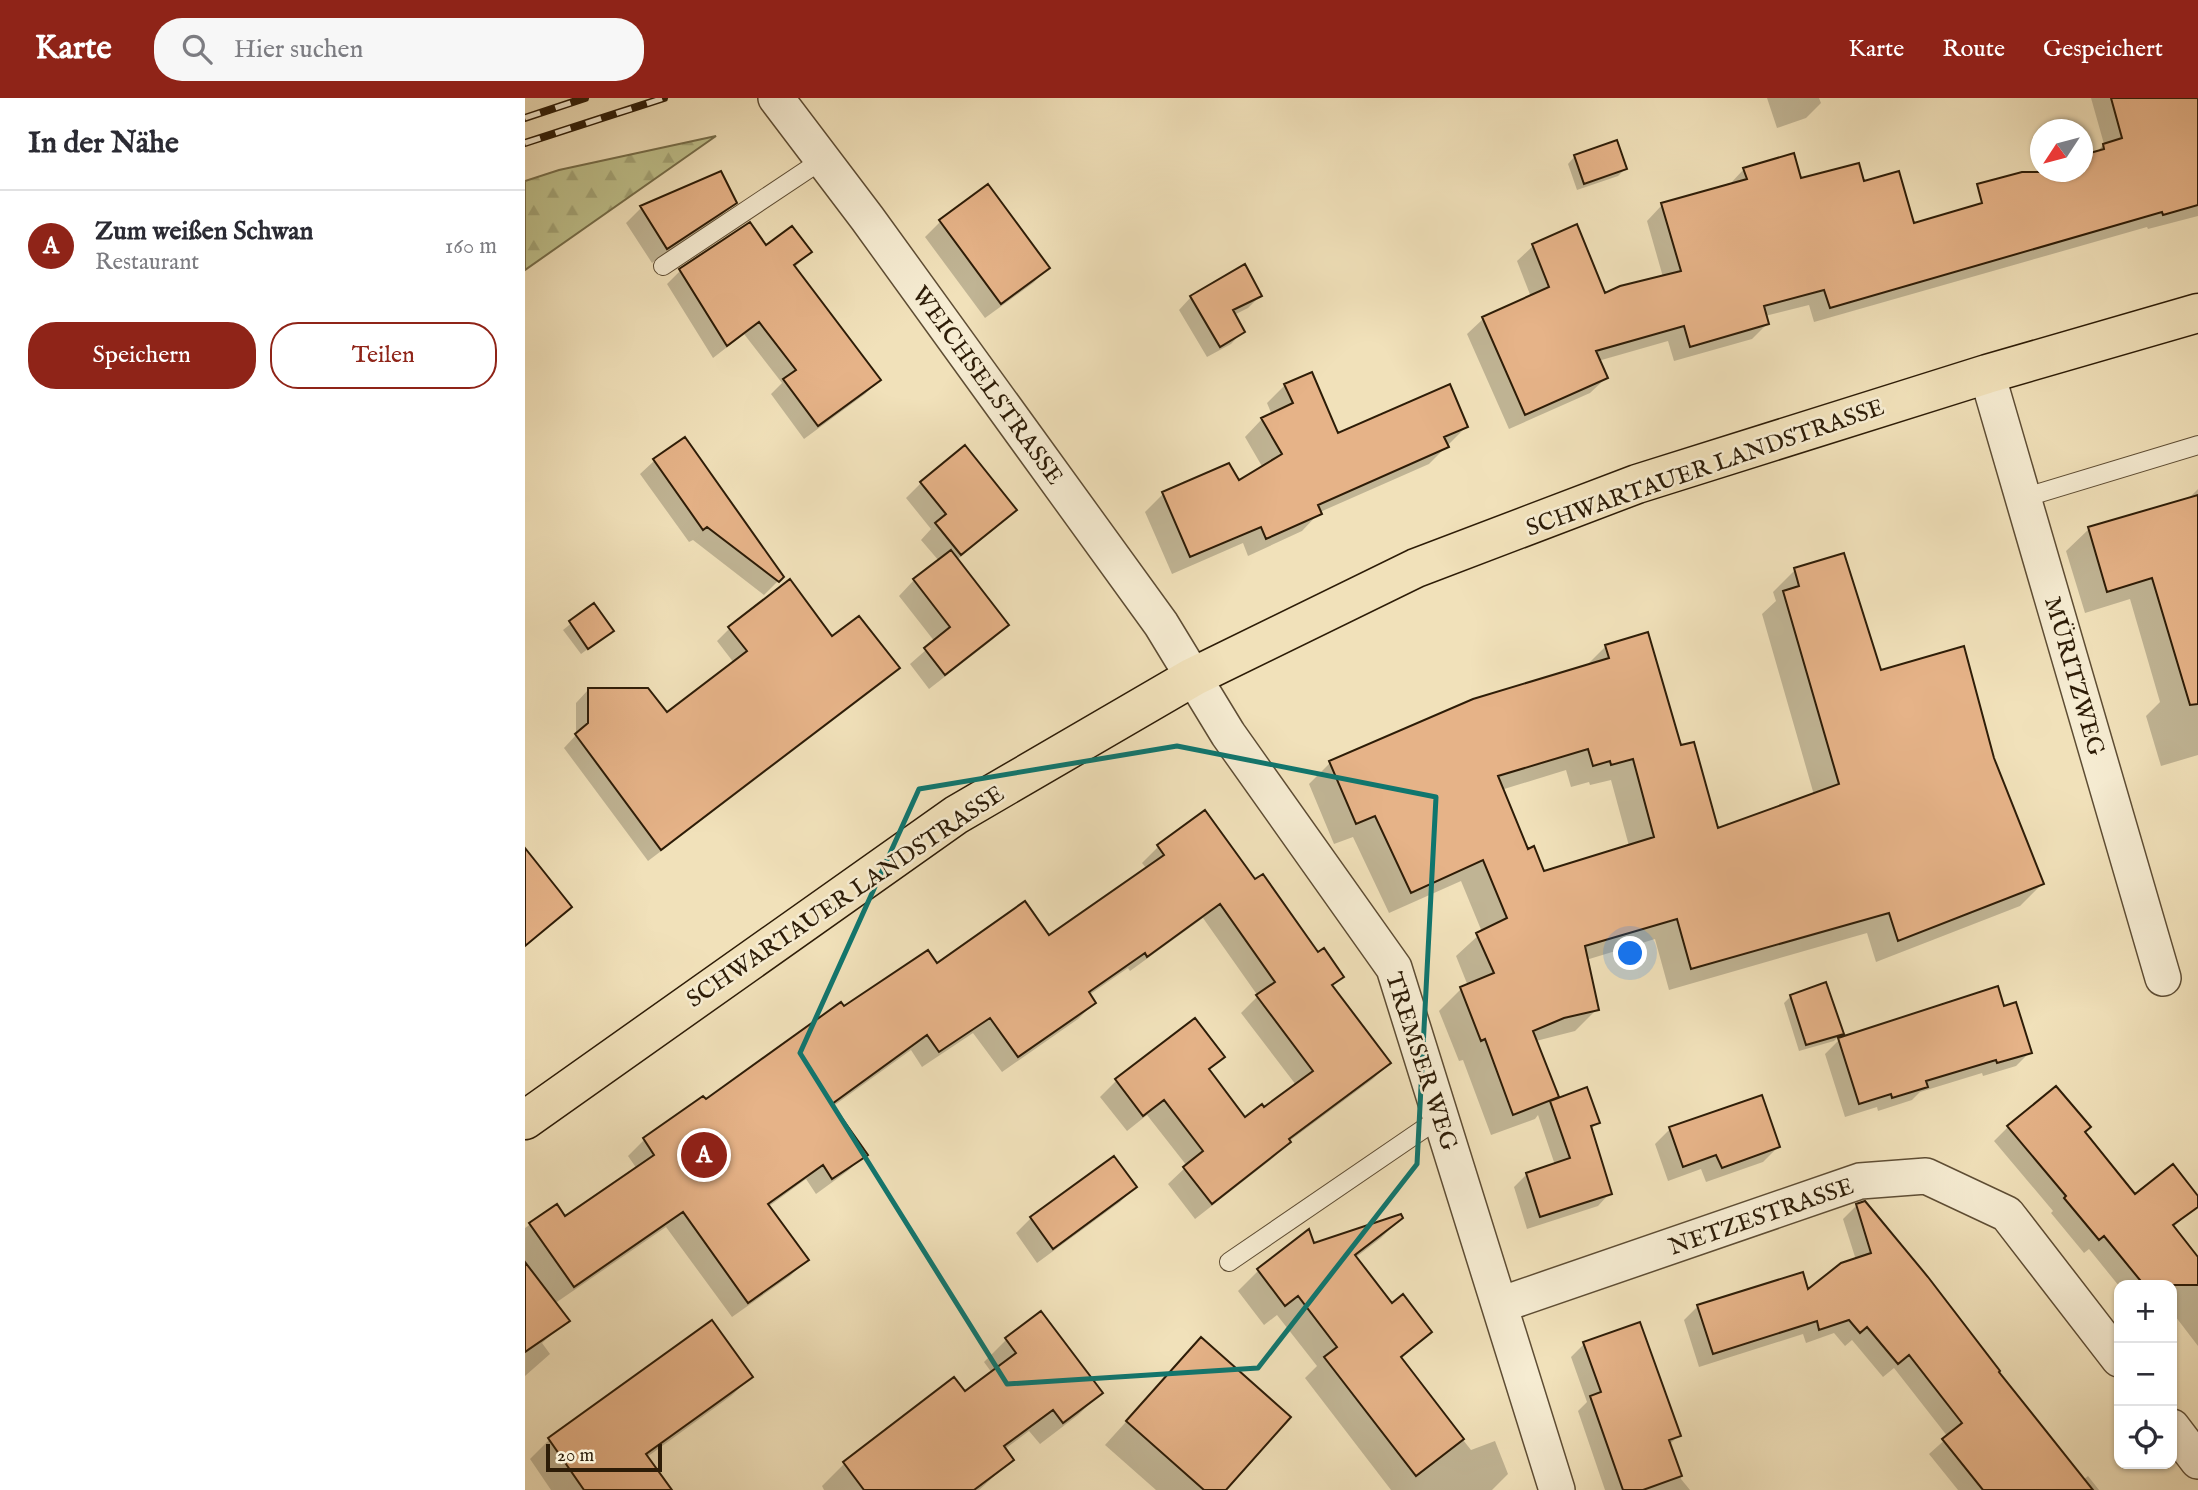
<!DOCTYPE html>
<html lang="de">
<head>
<meta charset="utf-8">
<style>
	:root { --surface:#fff; --page:#f7f7f7; --text:#2b2b33; --muted:#7c7c81; --line:#e1e1e2; --accent:#8f2418 }
	body { margin:0; font-family:"IM FELL English",serif; background:var(--page); color:var(--text) }
	.controls { position:absolute; right:21px; bottom:21px; display:grid; overflow:hidden; border-radius:14px; box-shadow:0 2px 5px #0004 }
	.controls button { width:63px; height:63px; display:grid; place-items:center; padding:0; border:0; border-bottom:2px solid var(--line); background:var(--surface); color:var(--text); font:35px sans-serif }
	.compass { position:absolute; left:1505px; top:21px; width:63px; height:63px; border-radius:50%; background:var(--surface); box-shadow:0 2px 5px #0004; rotate:234deg }
	.scale { position:absolute; left:21px; bottom:18px; width:116px; box-sizing:border-box; padding-left:7px; border:4px solid #2d1c07; border-top:0; font-size:19px; line-height:24px; white-space:nowrap; color:#2d1c07; -webkit-text-stroke:5px #f6ecd2; paint-order:stroke }
	.you { position:absolute; left:1106px; top:856px; width:24px; height:24px; margin:-18px; border:5px solid #fff; border-radius:50%; background:#1a73e8; box-shadow:0 0 0 10px #1a73e833 }
	.badge { display:grid; place-items:center; width:46px; height:46px; border-radius:50%; background:var(--accent); color:#fff; font-size:23px; font-weight:700 }
	.pin { position:absolute; translate:-50% -50%; border:4px solid #fff; box-shadow:0 2px 7px #0006 }
	.list { margin:0; padding:0; list-style:none }
	h2 { display:flex; justify-content:space-between; align-items:center; height:91px; margin:0; padding:0 28px; font-size:30px }
	h2 small { font-size:23px; font-weight:400; color:var(--muted) }
	.list li { display:grid; grid-template-columns:46px 1fr auto; gap:21px; align-items:center; box-sizing:border-box; height:112px; padding:0 28px; border-top:2px solid var(--line) }
	.list b { display:block; font-size:26px; white-space:nowrap }
	.list p { margin:0; font-size:23px; white-space:nowrap; color:var(--muted) }
	.list em { font-size:23px; font-style:normal; color:var(--muted) }
	.actions { display:flex; gap:14px; padding:21px 28px }
	.actions a { flex:1; padding:16px 0; border:2px solid var(--accent); border-radius:28px; text-align:center; font-size:24px; color:var(--accent) }
	.actions .main { background:var(--accent); color:#fff }
	.icon { flex:none; width:38px; height:38px; fill:none; stroke:currentColor; stroke-width:2; stroke-linecap:round; stroke-linejoin:round }
	.map { position:relative; flex:none; width:1673px; height:1392px; overflow:hidden }
	header { display:flex; align-items:center; gap:42px; box-sizing:border-box; height:98px; padding:0 35px; background:var(--accent); color:#fff }
	header strong { font-size:33px }
	nav { display:flex; gap:38px; margin-inline-start:auto; font-size:24px }
	.search { width:490px; height:63px; background:var(--page); display:flex; align-items:center; gap:18px; box-sizing:border-box; padding:0 24px; border-radius:28px; color:var(--muted); font-size:26px }
	main { display:flex }
	aside { flex:1; background:var(--surface) }
	.map>svg:first-child { display:block }
	.forest { fill:url(#forest-firs); stroke:#766e4a; stroke-width:2 }
	.shadow { fill:#0003; fill-rule:evenodd }
	.building { fill:#e6b388; stroke:#2d1c07; stroke-width:2; fill-rule:evenodd }
	.lines { fill:none; stroke-linecap:round; stroke-linejoin:round }
	.lane-casing { stroke:#5e4d34; stroke-width:20 }
	.street-casing { stroke:#5e4d34; stroke-width:38 }
	.primary-casing { stroke:#2d1c07; stroke-width:41 }
	.lane { stroke:#f6ecd2; stroke-width:18 }
	.street { stroke:#f6ecd2; stroke-width:35 }
	.primary { stroke:#f1e1ba; stroke-width:38 }
	.rail-casing { stroke:#2d1c07; stroke-width:8 }
	.rail { stroke:#f6ecd2; stroke-width:5; stroke-dasharray:16; stroke-linecap:butt }
	.marked { fill:none; stroke:#0f766e; stroke-width:5; stroke-linejoin:round }
	.labels { text-anchor:middle; stroke-width:5; stroke-linejoin:round; paint-order:stroke }
	.street-label { font-size:24px; fill:#2d1c07; stroke:#f6ecd2 }
</style>
</head>
<body>
<header>
<strong>Karte</strong>
<div class="search"><svg class="icon" aria-label="search" viewBox="0 0 24 24"><circle cx="10" cy="10" r="6"/><path d="M15 15l6 6"/></svg>Hier suchen</div>
<nav><a>Karte</a><a>Route</a><a>Gespeichert</a></nav>
</header>
<main>
<aside>
<h2>In der Nähe<small></small></h2>
<ul class="list">
<li><span class="badge">A</span><div><b>Zum weißen Schwan</b><p>Restaurant</p></div><em>160 m</em></li>
</ul>
<div class="actions"><a class="main">Speichern</a><a>Teilen</a></div>
</aside>
<div class="map">
<svg width="1673" height="1392" viewBox="0 0 1673 1392">
	<defs>
		<pattern id="forest-firs" width="22" height="20" patternUnits="userSpaceOnUse" patternTransform="scale(1.75)"><rect width="22" height="20" fill="#bfc18c"/><path d="M5 1l3.5 6h-7zM16 11l3.5 6h-7z" fill="#a4a577"/></pattern>
	</defs>
	<rect width="100%" height="100%" fill="#f1e1ba"/>
	<filter id="stains"><feTurbulence type="fractalNoise" baseFrequency=".00286" numOctaves="4"/><feColorMatrix values="0 0 0 0 .2 0 0 0 0 .09 0 0 0 0 .02 0 0 0 .5 -.17"/></filter>
	<radialGradient id="worn" r=".72"><stop offset=".6" stop-color="#630" stop-opacity="0"/><stop offset="1" stop-color="#630" stop-opacity=".3"/></radialGradient>
	<!-- forest -->
	<path class="forest" d="M191,38L0,172V83L34,72Z"/>
	<!-- shadow -->
	<path class="shadow" d="M1242,0H1294L1296,5L1281,20L1252,30Z
		M1566,0H1653L1673,2V118L1623,131L1622,129L1289,224L1284,207L1240,218L1242,226L1227,241L1149,263L1143,243L1073,263L1081,280L1065,295L984,331L942,236L958,221L1006,199L992,163L1008,148L1051,129L1079,197L1138,179L1122,123L1137,107L1204,87L1219,71L1275,82L1338,85L1388,128L1449,138L1483,82L1516,72L1558,74V59L1571,55L1579,46Z
		M1050,58L1100,71L1093,78L1052,92L1043,66Z
		M462,89L523,170L508,185L460,220L400,139L415,124Z
		M209,105L194,120L127,165L101,125L116,110Z
		M241,149L285,154L269,170L354,282L340,296L279,341L246,296L257,285L219,236L188,260L142,186L156,172Z
		M735,198L723,210L709,217L718,233L706,246L682,259L654,212L666,199Z
		M760,287L812,337L941,329L904,366L795,414L777,433L723,458L718,445L647,476L620,414L638,396L714,384L738,370L720,339L737,321L747,317L742,305Z
		M160,341L257,479L239,497L168,442L164,444L115,376L129,363Z
		M396,385L490,411L432,462L482,527L467,542L404,591L385,566L410,544L374,498L389,482L414,463L396,442L406,431L381,400Z
		M1673,391V657L1636,668L1621,618L1635,604L1605,501L1560,515L1541,453L1564,431L1662,402Z
		M1270,472L1355,574L1468,661L1517,786L1495,808L1351,864L1342,835L1144,892L1130,841L1061,862L1072,911L1050,933L1011,943L1032,999L1026,1004L1073,1024L1065,1032L1085,1095L1073,1108L1002,1131L989,1089L1002,1076L1030,1067L1013,1017L1010,1021L966,1037L938,962L934,963L914,913L936,891L943,888L931,858L957,834L936,783L864,815L828,739L809,746L784,686L805,665L1060,569L1081,548L1155,649L1192,732L1289,697L1237,516L1251,503L1248,494ZM1041,672L1046,689L1064,684L1065,687L1086,682L1104,748L1018,775L1002,753L976,692Z
		M68,508L87,533L56,556L38,532Z
		M205,530L307,540L372,570L360,583L123,763L39,650L51,637V605L63,592L142,617L209,565L192,543Z
		M680,714L730,783L792,856L817,879L806,889L864,965L848,981L763,1044L748,1060L670,1121L643,1086L662,1068L622,1017L602,1033L575,999L591,983L698,959L683,973L720,1021L738,1011L771,987L716,915L733,898L678,820L605,873L603,870L564,897L569,905L553,921L477,974L448,935L397,969L386,952L307,1009L340,1056L324,1072L291,1096L281,1081L243,1109L281,1162L265,1178L207,1219L141,1129L29,1206L42,1223L17,1245L25,1256L0,1278V1130L32,1108L39,1120L112,1071L103,1058L119,1042L178,1000L180,1004L319,911L411,868L523,840L622,771L617,765L633,749Z
		M1266,898L1317,935L1309,943L1274,953L1259,905Z
		M1478,910L1505,954L1491,968L1458,978L1457,975L1395,994L1387,1002L1353,1013L1352,1009L1320,1019L1300,956L1314,942Z
		M1483,1029L1558,1034L1609,1099L1673,1101V1108L1647,1130L1673,1161V1248L1647,1214V1187L1594,1188L1564,1151L1559,1155L1526,1115L1528,1113L1469,1043Z
		M1145,1031L1253,1049L1238,1064L1181,1084L1176,1071L1143,1083L1130,1046Z
		M610,1089L595,1104L512,1165L491,1135L506,1120Z
		M1332,1107L1558,1382L1563,1378L1574,1392H1433L1404,1356L1423,1339L1369,1270L1358,1279L1327,1242L1320,1248L1309,1235L1281,1245L1278,1236L1174,1269L1159,1222L1173,1208L1282,1194L1331,1162L1318,1121Z
		M876,1120L856,1140L830,1160L867,1208L905,1234L875,1262L946,1352L970,1343L983,1376L967,1392H866L780,1280L792,1268L752,1217L739,1227L713,1193L733,1173L784,1134L788,1147Z
		M515,1215L576,1295L553,1317L515,1346L504,1333L480,1351L487,1362L454,1392H299L297,1388L319,1366L429,1281L440,1296L467,1275L459,1264L481,1242Z
		M186,1225L226,1279L206,1298L122,1359L129,1392H26L5,1361L24,1342Z
		M676,1241L699,1392H631L580,1347Z
		M1059,1246L1154,1337L1144,1347L1156,1381L1165,1392H1080L1053,1313L1062,1304L1046,1259Z"/>
	<!-- building -->
	<path class="building" d="M1586,0H1673V107L1638,117L1637,114L1305,210L1299,192L1239,208L1244,226L1165,249L1159,228L1071,253L1083,280L1000,317L957,219L1024,189L1007,146L1052,126L1080,195L1095,188L1156,173L1136,105L1222,81L1218,70L1269,55L1276,80L1334,65L1339,83L1374,73L1389,125L1457,105L1452,86L1497,74H1558V57L1579,51L1578,46L1597,40Z
		M1092,42L1102,71L1059,86L1049,57Z
		M196,73L212,105L142,151L115,108Z
		M463,86L525,170L476,206L414,122Z
		M225,124L241,147L267,128L287,154L269,167L356,282L293,328L258,281L271,272L234,224L202,248L154,171Z
		M720,166L737,198L708,212L720,234L695,249L665,198Z
		M787,274L813,335L925,286L943,329L919,339L924,349L793,407L797,416L741,441L736,429L665,459L637,394L704,365L714,382L757,356L736,320L768,305L759,286Z
		M160,339L259,479L254,484L182,429L178,432L128,361Z
		M440,347L492,412L436,457L410,425L421,416L395,384Z
		M1673,397V606L1665,607L1627,480L1582,494L1563,429Z
		M426,452L484,527L420,577L399,550L425,529L388,481Z
		M1319,455L1356,572L1439,548L1469,660L1519,786L1373,843L1364,815L1166,871L1152,821L1060,848L1074,912L1039,920L1008,933L1034,999L988,1017L960,941L956,943L935,889L969,875L951,835L982,820L958,762L886,795L850,718L831,726L804,663L948,601L1084,560L1080,547L1123,534L1156,647L1169,644L1193,730L1314,686L1258,493L1274,488L1269,470ZM1063,651L1068,668L1085,663L1086,667L1108,661L1129,739L1019,773L1009,748L1003,751L973,678Z
		M265,481L307,538L334,518L375,570L136,752L50,636L63,625V590H123L142,614L222,553L203,529Z
		M69,505L89,533L63,551L44,523Z
		M680,712L730,781L738,776L793,854L799,850L819,879L807,887L866,965L764,1041L766,1044L687,1106L658,1069L678,1053L639,1002L618,1018L590,981L670,920L700,959L684,971L720,1019L737,1006L739,1009L788,973L731,897L750,884L695,806L622,859L620,855L564,894L571,905L493,959L465,920L414,954L402,937L307,1006L343,1057L307,1081L298,1067L243,1106L284,1162L223,1205L158,1114L49,1189L4,1125L32,1106L40,1118L129,1057L118,1040L178,998L181,1001L316,904L319,908L403,852L412,865L500,803L524,837L639,757L632,747Z
		M0,750L47,809L0,848Z
		M1301,884L1319,936L1281,947L1265,897Z
		M1473,888L1479,908L1491,904L1507,955L1472,965L1471,962L1401,983L1403,989L1367,1000L1366,996L1334,1006L1313,940Z
		M1531,988L1566,1029L1560,1034L1610,1096L1648,1066L1673,1098V1109L1648,1127L1673,1159V1187H1619L1579,1138L1574,1142L1539,1100L1541,1098L1482,1028Z
		M1062,989L1075,1025L1066,1028L1087,1096L1015,1119L1001,1075L1045,1060L1025,1003Z
		M1237,997L1255,1049L1197,1070L1191,1057L1158,1069L1144,1029Z
		M589,1058L612,1089L528,1151L505,1119Z
		M1340,1103L1403,1179L1475,1273L1474,1274L1568,1392H1458L1417,1341L1437,1325L1384,1257L1373,1266L1342,1229L1335,1235L1324,1222L1294,1232L1292,1223L1188,1256L1172,1207L1278,1174L1283,1191L1316,1165L1346,1155L1331,1106Z
		M876,1116L878,1120L830,1157L867,1205L878,1196L907,1234L876,1259L939,1341L891,1378L799,1259L812,1249L773,1198L760,1208L732,1171L784,1131L789,1145Z
		M0,1164L45,1223L0,1254Z
		M516,1213L578,1295L538,1325L528,1312L479,1348L489,1362L449,1392H339L318,1364L429,1279L440,1293L491,1255L480,1240Z
		M187,1222L228,1279L121,1356L147,1392H59L23,1340Z
		M1115,1224L1156,1338L1144,1342L1157,1378L1118,1392H1098L1065,1298L1076,1294L1058,1244Z
		M676,1239L766,1319L701,1392H679L601,1323Z"/>
	<g class="lines">
		<!-- lane casing -->
		<g class="lane-casing">
			<path id="lane" d="M138,168L297,62
				M1498,400L1673,347
				M704,1164L916,1019"/>
		</g>
		<!-- street casing -->
		<g class="street-casing">
			<path id="street" d="M251,0L342,120L636,526L703,636L869,870L1032,1392
				M1462,276L1638,880
				M975,1207L1335,1083L1401,1078L1482,1116L1594,1261
				M1647,1329L1673,1363"/>
		</g>
		<!-- primary casing -->
		<g class="primary-casing">
			<path id="primary" d="M0,1022L431,717L668,579L891,470L1112,386L1462,276L1673,215"/>
		</g>
		<!-- lane -->
		<use href="#lane" class="lane"/>
		<!-- street -->
		<use href="#street" class="street"/>
		<!-- primary -->
		<use href="#primary" class="primary"/>
		<!-- rail casing -->
		<g class="rail-casing">
			<path id="rail" d="M0,20L60,0
				M0,45L139,0"/>
		</g>
		<!-- rail -->
		<use href="#rail" class="rail"/>
	</g>
	<!-- marked area -->
	<path class="marked" d="M652,648L911,699L892,1066L733,1270L482,1286L275,955L394,691Z"/>
	<g class="labels">
		<!-- street labels -->
		<g class="street-label">
			<text transform="translate(463 287) rotate(54)" y="8">WEICHSELSTRASSE</text>
			<text transform="translate(1180 369) rotate(-19)" y="8">SCHWARTAUER LANDSTRASSE</text>
			<text transform="translate(1550 578) rotate(74)" y="8">MÜRITZWEG</text>
			<text transform="translate(320 798) rotate(-34)" y="8">SCHWARTAUER LANDSTRASSE</text>
			<text transform="translate(897 963) rotate(72)" y="8">TREMSER WEG</text>
			<text transform="translate(1236 1118) rotate(-19)" y="8">NETZESTRASSE</text>
		</g>
	</g>
	<rect width="100%" height="100%" filter="url(#stains)"/>
	<rect width="100%" height="100%" fill="url(#worn)"/>
</svg>
<div class="controls">
<button>+</button>
<button>−</button>
<button><svg class="icon" aria-label="locate" viewBox="0 0 24 24"><circle cx="12" cy="12" r="6"/><path d="M12 2v4M12 18v4M2 12h4M18 12h4"/></svg></button>
</div>
<svg class="compass" viewBox="-18 -18 36 36"><path d="M0-13l5 13h-10z" fill="#e53935"/><path d="M0 13l5-13h-10z" fill="#7c7c81"/></svg>
<div class="scale">20 m</div>
<div class="you"></div>
<div class="pin badge" style="left:179px;top:1057px">A</div>
</div>
</main>
</body>
</html>
